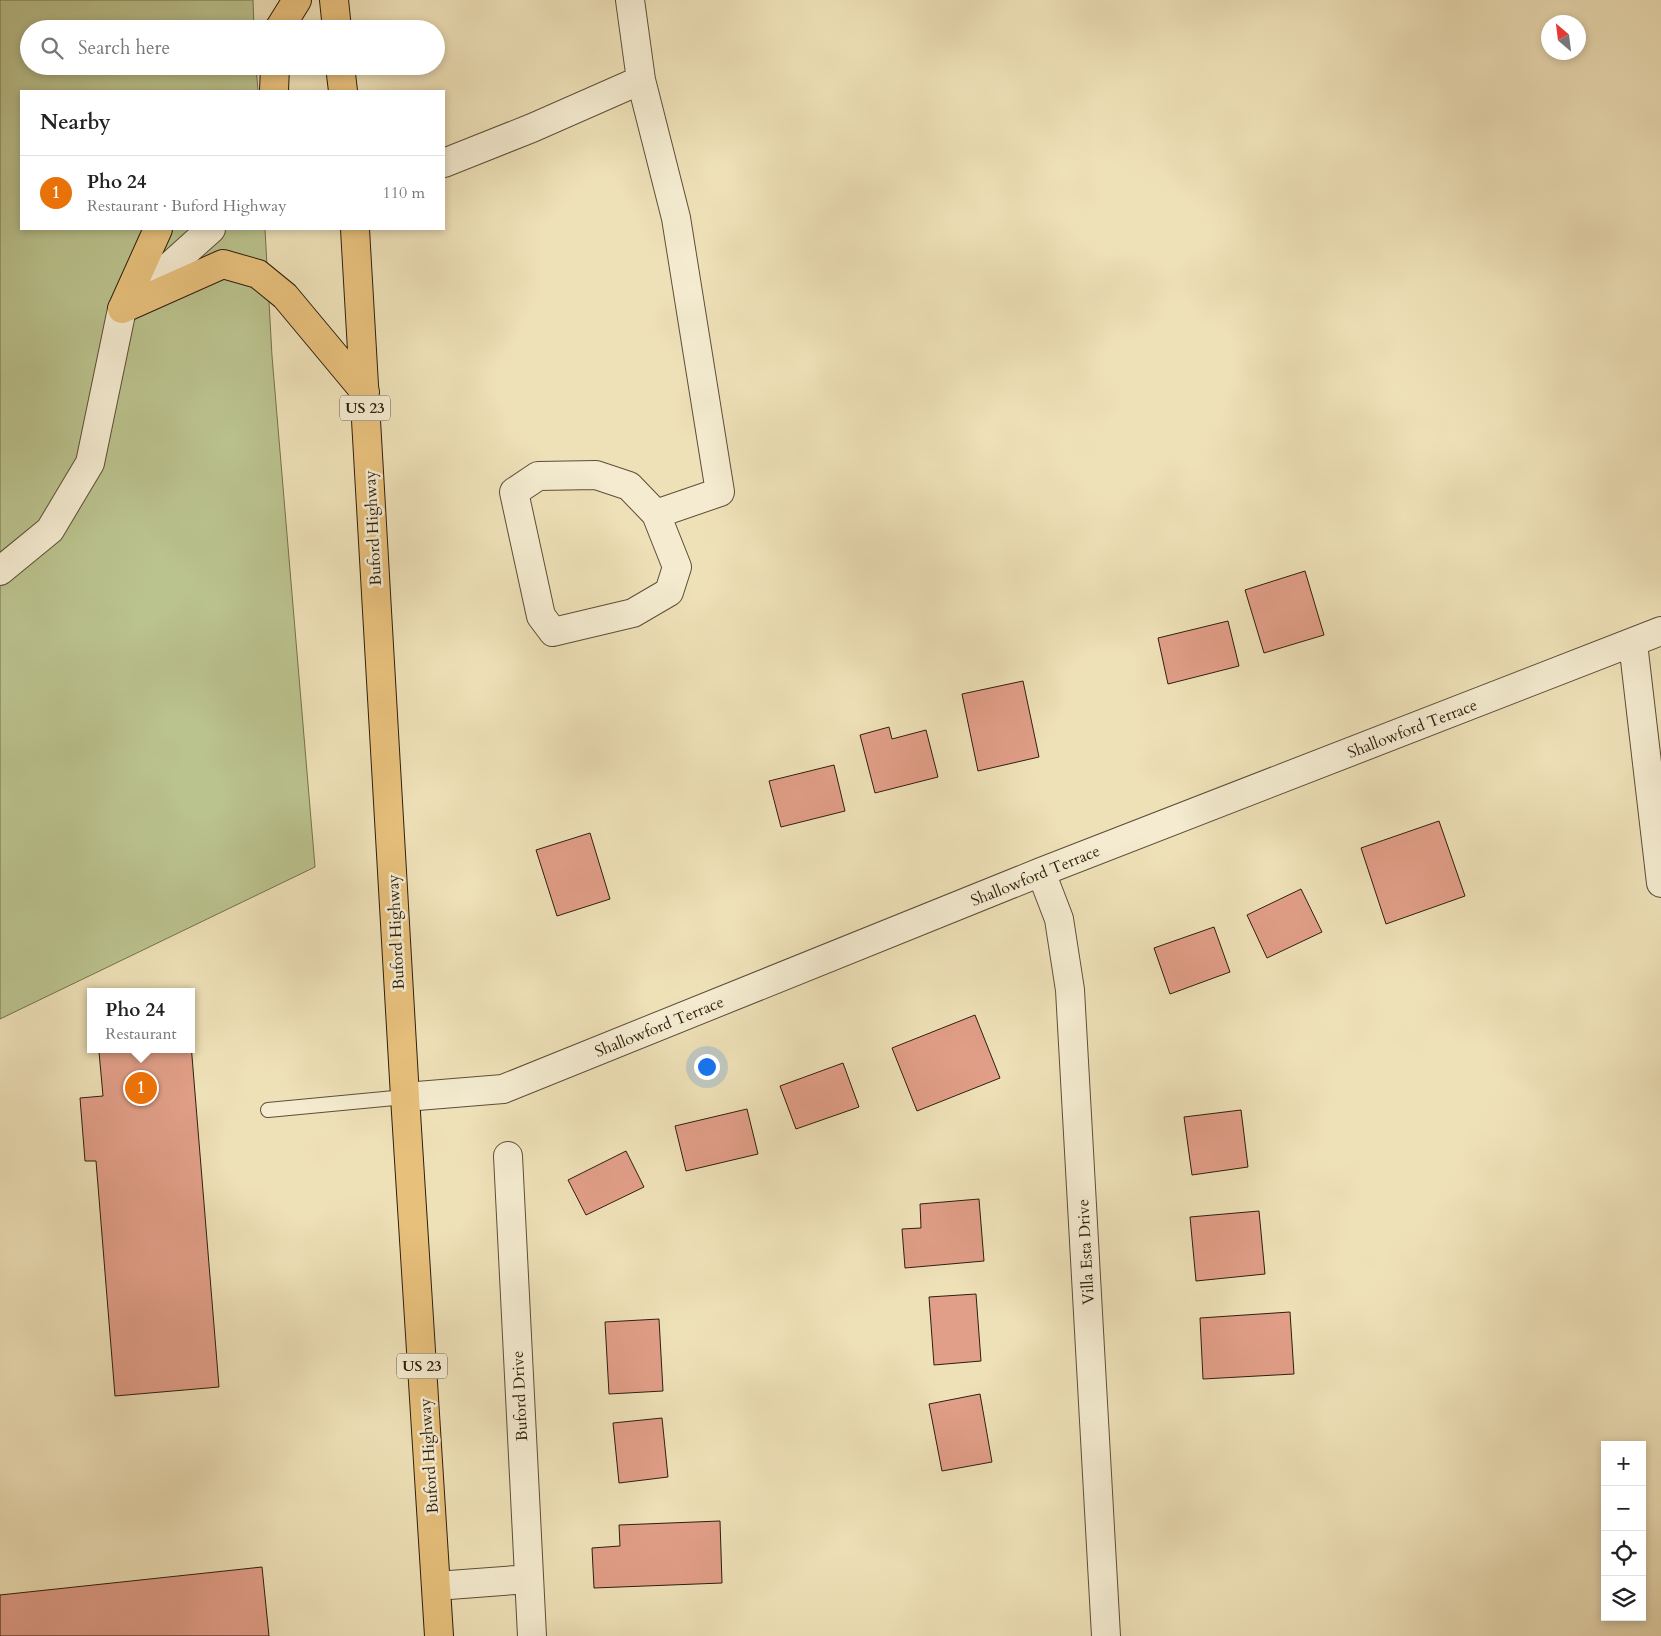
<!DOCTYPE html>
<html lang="en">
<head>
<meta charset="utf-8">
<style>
	:root { --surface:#fff; --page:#f2f2f2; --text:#222; --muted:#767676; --line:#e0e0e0; --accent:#0f766e }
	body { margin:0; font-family:Cardo,serif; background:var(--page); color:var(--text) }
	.controls { position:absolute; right:15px; bottom:15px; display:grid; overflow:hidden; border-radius:0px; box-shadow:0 2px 8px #0003 }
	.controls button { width:45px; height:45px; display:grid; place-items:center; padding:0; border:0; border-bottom:1px solid var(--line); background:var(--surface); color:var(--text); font:25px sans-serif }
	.compass { position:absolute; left:1541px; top:15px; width:45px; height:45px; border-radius:50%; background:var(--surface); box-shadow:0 2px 8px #0003; rotate:332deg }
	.you { position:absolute; left:706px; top:1066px; width:18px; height:18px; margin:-12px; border:4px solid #fff; border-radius:50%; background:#1a73e8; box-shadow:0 0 0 8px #1a73e833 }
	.badge { display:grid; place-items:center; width:32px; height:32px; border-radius:50%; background:var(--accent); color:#fff; font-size:16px; font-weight:700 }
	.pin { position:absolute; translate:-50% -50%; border:2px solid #fff; box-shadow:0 1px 5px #0006 }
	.popup { position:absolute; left:87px; top:988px; width:108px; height:65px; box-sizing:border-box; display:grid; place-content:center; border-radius:0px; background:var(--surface); filter:drop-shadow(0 1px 4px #0005); font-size:16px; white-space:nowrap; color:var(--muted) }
	.popup b { font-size:19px; color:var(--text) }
	.popup::after { content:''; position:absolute; left:50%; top:100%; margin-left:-10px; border:10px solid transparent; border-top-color:var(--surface) }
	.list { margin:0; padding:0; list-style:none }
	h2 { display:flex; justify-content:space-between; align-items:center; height:65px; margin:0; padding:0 20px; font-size:21px }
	h2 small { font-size:16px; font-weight:400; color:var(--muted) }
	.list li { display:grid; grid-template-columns:32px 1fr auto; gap:15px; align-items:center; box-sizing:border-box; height:75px; padding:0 20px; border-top:1px solid var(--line) }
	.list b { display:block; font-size:19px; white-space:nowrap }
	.list p { margin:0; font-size:16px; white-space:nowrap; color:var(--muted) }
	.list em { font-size:16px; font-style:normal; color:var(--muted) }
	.icon { flex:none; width:28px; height:28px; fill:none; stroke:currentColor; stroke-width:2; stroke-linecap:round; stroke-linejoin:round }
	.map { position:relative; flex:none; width:1661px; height:1636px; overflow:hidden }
	.search { position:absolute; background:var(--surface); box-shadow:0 2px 8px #0003; left:20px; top:20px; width:425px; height:55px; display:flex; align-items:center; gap:12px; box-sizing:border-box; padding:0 18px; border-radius:28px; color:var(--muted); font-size:19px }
	.panel { position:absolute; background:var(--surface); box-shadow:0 2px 8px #0003; left:20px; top:90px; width:425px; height:140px; border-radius:0px }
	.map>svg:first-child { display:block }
	.green { fill:#bac28d; stroke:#74704e }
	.building { fill:#e19e88; stroke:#2e1e0e }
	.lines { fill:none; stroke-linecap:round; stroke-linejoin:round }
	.lane-casing { stroke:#5e4e38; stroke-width:16 }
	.street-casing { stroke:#5e4e38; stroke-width:30 }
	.primary-casing { stroke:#2e1e0e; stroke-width:30 }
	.lane { stroke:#f4ebd0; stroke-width:14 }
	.street { stroke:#f4ebd0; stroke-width:28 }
	.primary { stroke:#e7c07c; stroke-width:28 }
	.labels { text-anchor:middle; stroke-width:5; stroke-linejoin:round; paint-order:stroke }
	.shield { fill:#f4ebd0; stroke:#695c48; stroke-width:1 }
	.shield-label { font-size:15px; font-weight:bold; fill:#2e1e0e }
	.street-label { font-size:16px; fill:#2e1e0e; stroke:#f4ebd0 }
</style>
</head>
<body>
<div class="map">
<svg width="1661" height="1636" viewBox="0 0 1661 1636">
	<rect width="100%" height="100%" fill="#eee0b7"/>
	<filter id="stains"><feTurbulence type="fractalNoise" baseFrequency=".004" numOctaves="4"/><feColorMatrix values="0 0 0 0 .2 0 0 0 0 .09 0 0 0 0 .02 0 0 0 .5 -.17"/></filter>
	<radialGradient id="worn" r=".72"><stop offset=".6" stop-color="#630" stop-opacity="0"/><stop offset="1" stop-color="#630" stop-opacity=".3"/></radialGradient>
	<!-- green -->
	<path class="green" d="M0,0H253L254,29H29V66H256L258,91H21V229H265L272,356L315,867L0,1019Z"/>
	<!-- building -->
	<path class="building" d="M1305,571L1324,635L1264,653L1245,590Z
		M1228,621L1239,666L1168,684L1158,638Z
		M1023,681L1039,757L978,771L962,694Z
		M889,727L892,739L926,730L938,777L875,793L860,735Z
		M834,765L845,811L781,827L769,781Z
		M1439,821L1465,896L1386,924L1361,848Z
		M590,833L610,899L557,916L536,850Z
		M1301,889L1322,932L1267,958L1247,915Z
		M1214,927L1230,972L1170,994L1154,948Z
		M975,1015L1000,1078L917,1111L892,1048Z
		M191,1044L219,1387L115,1396L96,1161H85L80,1098L103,1096L99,1052L133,1049H191Z
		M843,1063L859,1107L796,1129L780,1086Z
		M747,1109L758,1154L686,1171L675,1126Z
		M1241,1110L1248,1167L1192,1175L1184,1117Z
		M626,1151L644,1187L586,1215L568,1180Z
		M979,1199L984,1261L905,1268L902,1229L921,1228L920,1204Z
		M1259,1211L1265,1274L1196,1281L1190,1217Z
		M976,1294L981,1361L934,1365L929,1297Z
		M1290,1312L1294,1374L1203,1379L1200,1318Z
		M659,1319L663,1391L609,1394L605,1322Z
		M980,1394L992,1462L942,1471L929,1404Z
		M662,1418L668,1477L619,1483L613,1423Z
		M720,1521L722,1583L594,1588L592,1548L620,1546L619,1525Z
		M262,1567L269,1636H0V1595Z"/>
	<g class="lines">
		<!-- lane casing -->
		<g class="lane-casing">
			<path id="lane" d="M268,1110L405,1097"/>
		</g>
		<!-- street casing -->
		<g class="street-casing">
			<path id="street" d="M641,80L676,218L720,492L656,514L629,486L596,475L538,476L514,492L541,616L553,632L633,613L669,592L677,567L656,514
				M444,163L532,128L641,80L630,0
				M0,571L50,530L90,463L122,309L211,229
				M1633,643L1661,883
				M1041,872L1059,919L1070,990L1106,1636
				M405,1097L503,1089L1041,872L1661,631
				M508,1156L532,1636
				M436,1586L529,1579"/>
		</g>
		<!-- primary casing -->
		<g class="primary-casing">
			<path id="primary" d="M334,0L337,29
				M279,29L297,0
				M340,66L343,91
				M274,91L275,66
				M355,229L405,1097L439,1636
				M122,309L223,264L258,274L285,296L365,392
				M122,309L158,229"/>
		</g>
		<!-- lane -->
		<use href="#lane" class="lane"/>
		<!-- street -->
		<use href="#street" class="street"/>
		<!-- primary -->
		<use href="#primary" class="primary"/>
	</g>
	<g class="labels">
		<!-- shield labels -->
		<g class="shield">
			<rect x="340" y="395.5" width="50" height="25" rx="4"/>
			<rect x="397" y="1353.5" width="50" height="25" rx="4"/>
		</g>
		<g class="shield-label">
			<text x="365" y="413">US 23</text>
			<text x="422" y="1371">US 23</text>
		</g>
		<!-- street labels -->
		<g class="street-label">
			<text transform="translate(372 528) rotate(-93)" y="6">Buford Highway</text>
			<text transform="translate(1412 728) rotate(-21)" y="6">Shallowford Terrace</text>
			<text transform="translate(1035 875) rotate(-22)" y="6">Shallowford Terrace</text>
			<text transform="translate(395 932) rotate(-93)" y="6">Buford Highway</text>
			<text transform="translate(659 1026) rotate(-22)" y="6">Shallowford Terrace</text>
			<text transform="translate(1085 1252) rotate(-93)" y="6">Villa Esta Drive</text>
			<text transform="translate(519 1396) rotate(-93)" y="6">Buford Drive</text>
			<text transform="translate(428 1456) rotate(-94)" y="6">Buford Highway</text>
		</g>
	</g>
	<rect width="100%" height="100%" filter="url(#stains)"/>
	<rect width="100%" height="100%" fill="url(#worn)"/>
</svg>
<div class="controls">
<button>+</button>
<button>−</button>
<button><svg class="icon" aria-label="locate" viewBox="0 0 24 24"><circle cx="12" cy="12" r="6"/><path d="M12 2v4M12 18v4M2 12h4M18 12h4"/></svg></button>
<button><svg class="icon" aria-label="layers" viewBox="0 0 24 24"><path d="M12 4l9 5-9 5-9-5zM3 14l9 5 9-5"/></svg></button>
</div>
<svg class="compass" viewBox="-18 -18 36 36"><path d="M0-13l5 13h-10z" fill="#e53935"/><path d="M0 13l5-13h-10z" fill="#767676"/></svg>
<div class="you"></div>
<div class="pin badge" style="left:141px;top:1088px;background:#e8710a">1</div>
<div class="popup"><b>Pho 24</b>Restaurant</div>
<div class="search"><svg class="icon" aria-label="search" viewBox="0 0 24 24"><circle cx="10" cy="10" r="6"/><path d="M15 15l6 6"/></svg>Search here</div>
<section class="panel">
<h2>Nearby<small></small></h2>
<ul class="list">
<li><span class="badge" style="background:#e8710a">1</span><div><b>Pho 24</b><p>Restaurant · Buford Highway</p></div><em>110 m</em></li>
</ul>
</section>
</div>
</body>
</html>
